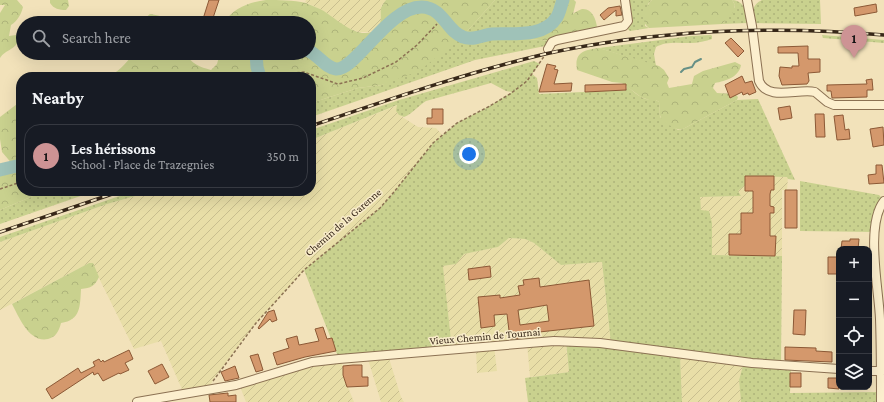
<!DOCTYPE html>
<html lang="en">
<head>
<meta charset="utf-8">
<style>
	:root { --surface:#171b24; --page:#20242c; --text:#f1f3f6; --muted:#9ea1a6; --line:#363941; --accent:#cd9394 }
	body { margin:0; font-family:"Crimson Pro",serif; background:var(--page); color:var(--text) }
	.controls { position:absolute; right:12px; bottom:12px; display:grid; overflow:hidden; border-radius:8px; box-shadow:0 4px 16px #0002 }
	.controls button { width:36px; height:36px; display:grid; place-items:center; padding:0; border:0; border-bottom:1px solid var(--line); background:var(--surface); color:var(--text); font:20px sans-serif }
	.you { position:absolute; left:469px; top:154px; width:14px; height:14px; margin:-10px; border:3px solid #fff; border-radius:50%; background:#1a73e8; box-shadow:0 0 0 6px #1a73e833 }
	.badge { display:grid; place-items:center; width:26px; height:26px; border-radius:50%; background:var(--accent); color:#111; font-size:13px; font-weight:700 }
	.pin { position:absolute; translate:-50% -33px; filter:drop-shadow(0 1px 2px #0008) }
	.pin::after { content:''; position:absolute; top:21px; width:14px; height:12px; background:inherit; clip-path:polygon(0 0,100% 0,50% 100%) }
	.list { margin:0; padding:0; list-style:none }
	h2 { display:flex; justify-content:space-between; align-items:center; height:52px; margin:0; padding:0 16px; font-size:17px }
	h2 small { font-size:13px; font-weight:400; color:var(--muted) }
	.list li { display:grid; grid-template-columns:26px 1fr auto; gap:12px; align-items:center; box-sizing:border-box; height:64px; margin:0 8px 8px; padding:0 8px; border:1px solid var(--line); border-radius:16px }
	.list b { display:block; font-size:15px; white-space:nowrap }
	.list p { margin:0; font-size:13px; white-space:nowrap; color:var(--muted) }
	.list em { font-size:13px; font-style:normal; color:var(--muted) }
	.icon { flex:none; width:22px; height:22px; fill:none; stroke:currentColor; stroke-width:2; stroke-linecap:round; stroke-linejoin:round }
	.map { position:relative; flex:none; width:884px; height:402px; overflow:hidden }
	.search { position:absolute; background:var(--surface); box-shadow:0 4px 16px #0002; left:16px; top:16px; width:300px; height:44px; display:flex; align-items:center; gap:10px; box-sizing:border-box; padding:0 14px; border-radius:22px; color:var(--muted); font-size:15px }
	.panel { position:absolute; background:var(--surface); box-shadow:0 4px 16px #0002; left:16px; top:72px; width:300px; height:124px; border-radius:16px }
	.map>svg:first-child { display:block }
	.farmland { fill:url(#farmland-furrows) }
	.grass { fill:url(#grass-dots) }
	.forest { fill:url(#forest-crowns) }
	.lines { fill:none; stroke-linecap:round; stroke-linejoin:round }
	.stream { stroke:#669086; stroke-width:2 }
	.river { stroke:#9fc2b8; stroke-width:13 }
	.building { fill:#d4986c; stroke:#8c5936; fill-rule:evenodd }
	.street-casing { stroke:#8b7153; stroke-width:10 }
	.path { stroke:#8b7153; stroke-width:1.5; stroke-dasharray:3 2; stroke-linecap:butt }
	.street { stroke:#fcefce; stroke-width:8 }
	.rail-casing { stroke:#382819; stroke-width:3.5 }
	.rail { stroke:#f9ecca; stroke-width:2; stroke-dasharray:6; stroke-linecap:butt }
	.labels { text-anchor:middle; stroke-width:3; stroke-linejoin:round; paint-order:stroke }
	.street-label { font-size:11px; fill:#382819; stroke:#f9ecca }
</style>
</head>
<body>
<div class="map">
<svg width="884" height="402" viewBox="0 0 884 402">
	<defs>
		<pattern id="farmland-furrows" width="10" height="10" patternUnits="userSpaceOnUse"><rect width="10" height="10" fill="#e8dea7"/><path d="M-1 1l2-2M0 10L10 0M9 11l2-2" fill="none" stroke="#c8be8f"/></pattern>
		<pattern id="grass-dots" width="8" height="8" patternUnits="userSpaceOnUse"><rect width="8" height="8" fill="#c9d18e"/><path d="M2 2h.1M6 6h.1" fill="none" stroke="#adb37a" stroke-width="1.8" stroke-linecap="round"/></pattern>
		<pattern id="forest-crowns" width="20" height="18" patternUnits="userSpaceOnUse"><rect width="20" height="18" fill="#c9d18e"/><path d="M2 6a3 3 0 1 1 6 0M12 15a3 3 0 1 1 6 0" fill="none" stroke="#adb37a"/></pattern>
	</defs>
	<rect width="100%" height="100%" fill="#f2e2ba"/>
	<!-- farmland -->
	<path class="farmland" d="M306,0H386L381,6V22L377,29L369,32H359L345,27L323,11L305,2Z
		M398,105L399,115L418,127L436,128L442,135L433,143L394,192L380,208L304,270L278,299L256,323L236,349L213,380L208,390L184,394L161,341L134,349L92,264L89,263L0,310V242L107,204L153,191H311V140Z
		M745,176L788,177L787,190H782V256L712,255V223L701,211L699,197L741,196L737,191Z
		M509,238L525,239L534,243L561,265L602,262L611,345L566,347L569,372L530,377L527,343L494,346L497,371L477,373L476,348L452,349L443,266L456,264L463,254L498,247Z
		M680,353L744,362L739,380L741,402H682Z
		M388,355L401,397L404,402H381L367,356Z
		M339,359L343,366V375L354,402H246L239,384Z"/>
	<!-- grass -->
	<path class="grass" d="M495,0H563C561,6 560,13 556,18C547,31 531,32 516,34L529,39L550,41L545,46L475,60L311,117V103L358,88L382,85L462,37Z
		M625,0H652L648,4L645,26L649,28L630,31L624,26Z
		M732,0C745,1 746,12 748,23L722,24L735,7L734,3Z
		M762,0H820L821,24L752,23C752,13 752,4 762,0Z
		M711,35L712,36V39C706,41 698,43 690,43C679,43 666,41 656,47L654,54L656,66L599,48L691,36Z
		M822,35L884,40V43L823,38Z
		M534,61L540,64L532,74L537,78L539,94L626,90L627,86C636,94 643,101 656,100L659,102L660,117L678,130L683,129L737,100L758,99L795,180L788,179L787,177L745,176V185L738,191L741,196L700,197L701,210L709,211L712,223V255L782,256L781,365L791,366L790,393L881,392L884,402H741L739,380L744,362L680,354L682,402H528L525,378L569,372L566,342L611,344L602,262L561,265L534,243L525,239L509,238L498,247L464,254L456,264L443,266L452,349L339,359L304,270L380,208L394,192L433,143L457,123L488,107L512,92L506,91L491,83L426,101C418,106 412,114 404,117L399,115L396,111L397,105L311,140V130L399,100Z
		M800,181L879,195L884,200L875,232L800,231Z
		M45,191H95L0,224V210Z
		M134,191H153L107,204L0,242V237Z"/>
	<!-- forest -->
	<path class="forest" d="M0,0H17L23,7C21,15 17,21 11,25L9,36L16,35L20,39C14,51 6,49 0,58V13L5,5H0Z
		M50,0H68L69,6L66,10C59,10 54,9 50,3Z
		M266,0C279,0 293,0 306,3C311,5 317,8 322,10C336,18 361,44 377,28C383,22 380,15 381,8C382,5 384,2 386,0H495L462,37L419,71L382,85L358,88L311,103V77H104C117,75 126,63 134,53H186C191,64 200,67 211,70L217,64L220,53H309V23H224C233,8 249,2 266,0Z
		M563,0H574L576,2L573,14C575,12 579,10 582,9C592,8 596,19 597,27L592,33L550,41L529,39L515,34C530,32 551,31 558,15C560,11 561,5 563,0Z
		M652,0H732C740,10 728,17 722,24L649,28C639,21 645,7 652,0Z
		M150,14C157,15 174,19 180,23H136L144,19Z
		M599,48L659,66L664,70L669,78L667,83L669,88L692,84L694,76L703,71L735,62L741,65C739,77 726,81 715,83L713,88L717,93L735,94L738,97L737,100L683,129C678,130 676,129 671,126C658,120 660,115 659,102L656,100H649L641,97L622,83L612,82L577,70C574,52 584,50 599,48Z
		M21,101V191H45L0,210V170L14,166L2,152L0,139V117Z
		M89,263H93L99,277C95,286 91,288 81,289C80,306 81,320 61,323C59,331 56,337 48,339C29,343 19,317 12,304Z"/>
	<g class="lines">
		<!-- stream -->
		<path class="stream" d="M681,72L684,69L692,67L695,62L701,59"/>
		<!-- river -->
		<path class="river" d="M309,51C318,55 326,68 336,69C355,71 389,6 422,7C444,8 446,31 463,37C473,41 482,35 492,34C513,33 544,38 557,17C560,12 561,5 563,0
			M256,53L257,67L260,77
			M0,170L21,165"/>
	</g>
	<!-- building -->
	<path class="building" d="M209,0H219L212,21L203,19Z
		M876,4L877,12L855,16L854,8Z
		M620,6L622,15L616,16V10L604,20L600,15L608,8Z
		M731,38L744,51L738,57L725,43Z
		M808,46V59H820V72L808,73L809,81L807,84L782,85L779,76L780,67L792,68V66H799L798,53H778V47Z
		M547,64L556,66L554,69L558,70L554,84L572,83L571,91L539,92Z
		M742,76L745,83L752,81L756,92L749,95L748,93L743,95L742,92L730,98L725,85Z
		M872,79L873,90H867V97L832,98L831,91H827V85L867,84L866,80Z
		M626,84V90L585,92V85Z
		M790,106L792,118L780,120L778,108Z
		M432,109H443V124H427V118H432Z
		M815,114H824L825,137H816Z
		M843,115L845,130L849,129L850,139L837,140L834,116Z
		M883,127L884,145L873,147L870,129Z
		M876,165H882L884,183L869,184L868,175L876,174Z
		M745,176H774V190H771L770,194V206L774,207V213H770V236H776L775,256L729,255V234H741V213H753V191H745Z
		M785,190H797V228H785Z
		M850,239H859L858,249H841L842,241H850Z
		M828,257H839V274H828Z
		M490,266L491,277L469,280L468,269Z
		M539,278L540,287L589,280L594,326L521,334V338L510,339L507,314L494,315L495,326L481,328L478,297L500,295V298L520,295L518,286L524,285L523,280ZM547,305L549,321L520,325L518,310Z
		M274,310L277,320L272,322L270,319L259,329L258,328L268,312Z
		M794,310H806L805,335L793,334Z
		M323,327L327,339L332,338L336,351L305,357L277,365L273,353L289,348L286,339L297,336L299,345L319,341L315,329Z
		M785,347L816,348V351L832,352V362L785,360Z
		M129,350L133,359L125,363L129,370L120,374L119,373L103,381L98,373L94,375L93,372L52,399L46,389L78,368L81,373L95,366L93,362L99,359L101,362L103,360L104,362Z
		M258,354L263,370L256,372L250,356Z
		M162,364L169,377L155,384L148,371Z
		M353,365H362V377H368V386L347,387L343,375V366Z
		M235,366L239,378L225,381L221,372Z
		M790,373H801V387H790Z
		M828,378H839V389L828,388Z
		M228,393V396L236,395V402H210L209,395Z"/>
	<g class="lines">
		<!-- street casing -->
		<g class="street-casing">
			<path id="street" d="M747,0L752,26L759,81C768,102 798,88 815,92L827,102L834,105H884
				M548,49L552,42L557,40L624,26L628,21L625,0
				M869,371H881
				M137,402L236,385L312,362L339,359L554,341L600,343L752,363L839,369
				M881,402C881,374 881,347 880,319C879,290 865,225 884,201"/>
		</g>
		<!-- path -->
		<path class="path" d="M288,77L293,73L304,72L338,84L363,78L396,62L417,45L437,24
			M0,189L21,182
			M213,381L256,323L278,299L304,270L380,208L394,192L433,143L457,123L488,107L510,94L527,81L545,55"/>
		<!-- street -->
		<use href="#street" class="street"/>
		<!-- rail casing -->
		<g class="rail-casing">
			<path id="rail" d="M311,126C388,100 465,73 545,54C654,30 772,25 884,35
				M0,232L121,191"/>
		</g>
		<!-- rail -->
		<use href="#rail" class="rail"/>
	</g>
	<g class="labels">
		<!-- street labels -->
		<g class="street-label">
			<text transform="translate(343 222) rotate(-41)" y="4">Chemin de la Garenne</text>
			<text transform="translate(485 336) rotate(-5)" y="4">Vieux Chemin de Tournai</text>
		</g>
	</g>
</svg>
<div class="controls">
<button>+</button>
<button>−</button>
<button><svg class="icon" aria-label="locate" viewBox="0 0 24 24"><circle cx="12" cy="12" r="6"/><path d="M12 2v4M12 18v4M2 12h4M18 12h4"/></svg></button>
<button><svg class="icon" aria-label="layers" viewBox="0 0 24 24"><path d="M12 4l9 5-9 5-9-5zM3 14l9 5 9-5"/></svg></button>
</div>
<div class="you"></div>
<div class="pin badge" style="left:854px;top:58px">1</div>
<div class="search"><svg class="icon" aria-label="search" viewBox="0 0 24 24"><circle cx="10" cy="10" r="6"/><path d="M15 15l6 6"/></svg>Search here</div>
<section class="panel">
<h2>Nearby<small></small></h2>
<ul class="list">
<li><span class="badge">1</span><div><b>Les hérissons</b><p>School · Place de Trazegnies</p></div><em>350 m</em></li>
</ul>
</section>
</div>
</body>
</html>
